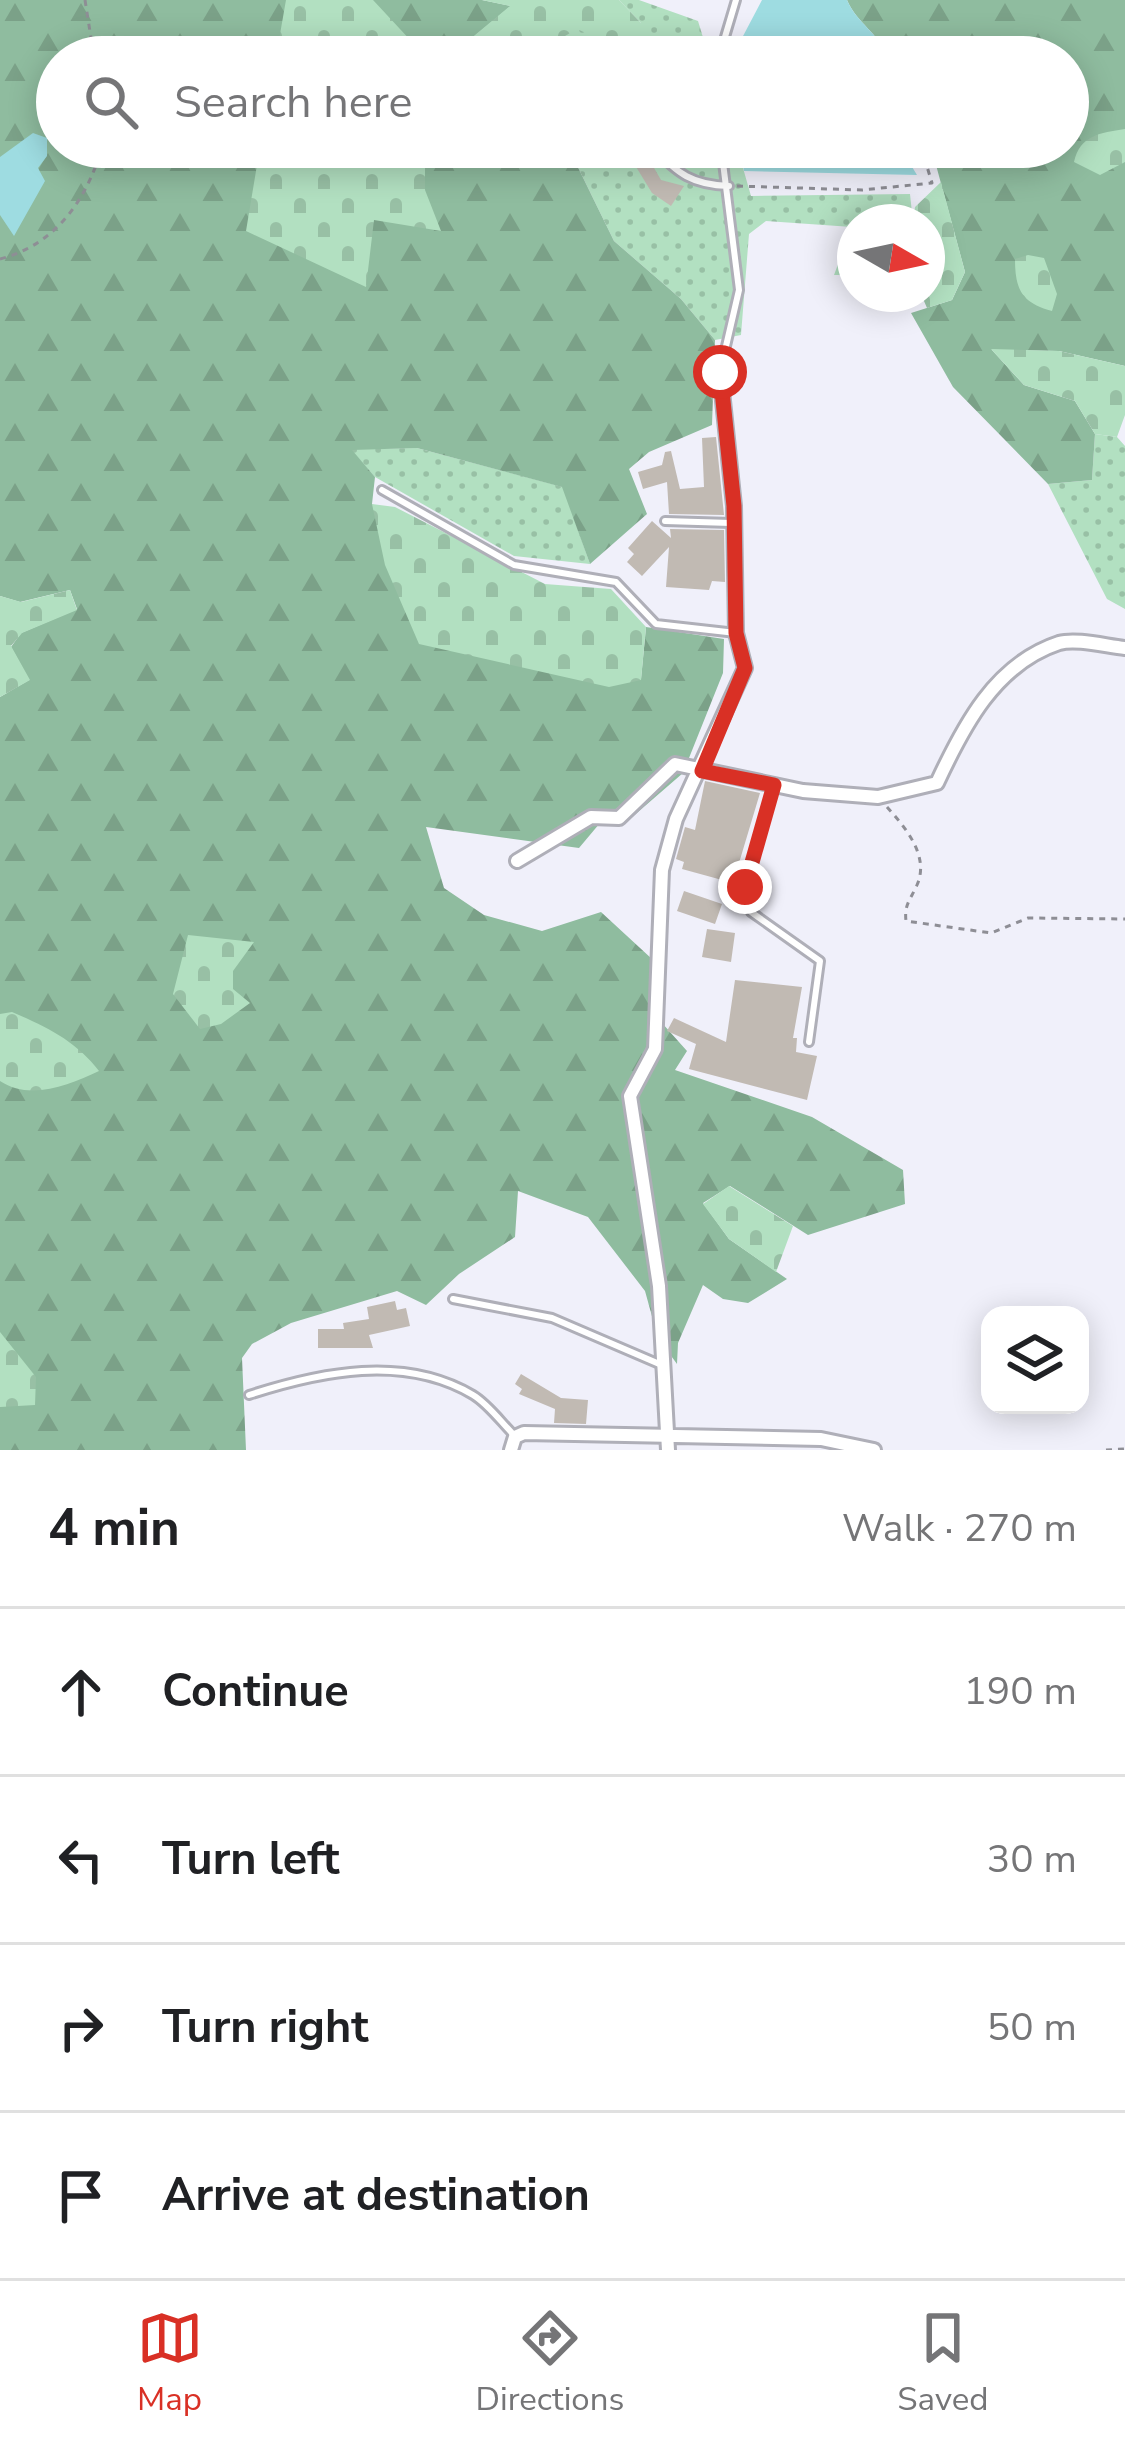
<!DOCTYPE html>
<html lang="en">
<head>
<meta charset="utf-8">
<style>
	:root { --surface:#fff; --page:#f2f2f2; --text:#202124; --muted:#757577; --line:#e0e0e0; --accent:#d93025 }
	body { margin:0; font-family:"Nunito Sans",sans-serif; background:var(--page); color:var(--text) }
	.controls { position:absolute; right:36px; bottom:36px; display:grid; overflow:hidden; border-radius:24px; box-shadow:0 6px 30px #0003 }
	.controls button { width:108px; height:108px; display:grid; place-items:center; padding:0; border:0; border-bottom:3px solid var(--line); background:var(--surface); color:var(--text); font:60px sans-serif }
	.compass { position:absolute; left:837px; top:204px; width:108px; height:108px; border-radius:50%; background:var(--surface); box-shadow:0 6px 30px #0003; rotate:99deg }
	.stop { position:absolute; width:36px; height:36px; margin:-27px; border:9px solid #d93025; border-radius:50%; background:#fff }
	.stop.end { background:#d93025; border-color:#fff; box-shadow:0 3px 12px #0008 }
	.list { margin:0; padding:0; list-style:none }
	h2 { display:flex; justify-content:space-between; align-items:center; height:156px; margin:0; padding:0 48px; font-size:51px }
	h2 small { font-size:39px; font-weight:400; color:var(--muted) }
	.list li { display:grid; grid-template-columns:78px 1fr auto; gap:36px; align-items:center; box-sizing:border-box; height:168px; padding:0 48px; border-top:3px solid var(--line) }
	.list b { display:block; font-size:45px; white-space:nowrap }
	.list em { font-size:39px; font-style:normal; color:var(--muted) }
	.icon { flex:none; width:66px; height:66px; fill:none; stroke:currentColor; stroke-width:2; stroke-linecap:round; stroke-linejoin:round }
	.map { position:relative; flex:none; width:1125px; height:1450px; overflow:hidden }
	.search { position:absolute; background:var(--surface); box-shadow:0 6px 30px #0003; left:36px; right:36px; top:36px; height:132px; display:flex; align-items:center; gap:30px; box-sizing:border-box; padding:0 42px; border-radius:66px; color:var(--muted); font-size:45px }
	.sheet { height:828px; background:var(--surface) }
	nav { display:flex; justify-content:space-around; align-items:center; box-sizing:border-box; height:168px; border-top:3px solid var(--line); background:var(--surface); font-size:33px; color:var(--muted) }
	nav a { display:grid; justify-items:center; gap:6px }
	nav .on { color:var(--accent) }
	.map>svg:first-child { display:block }
	.grass { fill:url(#grass-dots) }
	.forest { fill:url(#forest-firs) }
	.cemetery { fill:url(#cemetery-stones) }
	.water { fill:#9edce1 }
	.building { fill:#c1bab3 }
	.lines { fill:none; stroke-linecap:round; stroke-linejoin:round }
	.lane-casing { stroke:#afafb8; stroke-width:12 }
	.street-casing { stroke:#afafb8; stroke-width:18 }
	.path { stroke:#8e8e95; stroke-width:3; stroke-dasharray:6 6; stroke-linecap:butt }
	.lane { stroke:#fff; stroke-width:6 }
	.street { stroke:#fff; stroke-width:12 }
	.route { stroke:#d93025; stroke-width:15 }
</style>
</head>
<body>
<div class="map">
<svg width="1125" height="1450" viewBox="0 0 1125 1450">
	<defs>
		<pattern id="grass-dots" width="8" height="8" patternUnits="userSpaceOnUse" patternTransform="scale(3)"><rect width="8" height="8" fill="#b2e0c1"/><path d="M2 2h.1M6 6h.1" fill="none" stroke="#98c0a5" stroke-width="1.8" stroke-linecap="round"/></pattern>
		<pattern id="forest-firs" width="22" height="20" patternUnits="userSpaceOnUse" patternTransform="scale(3)"><rect width="22" height="20" fill="#8fbc9f"/><path d="M5 1l3.5 6h-7zM16 11l3.5 6h-7z" fill="#7ba188"/></pattern>
		<pattern id="cemetery-stones" width="16" height="16" patternUnits="userSpaceOnUse" patternTransform="scale(3)"><rect width="16" height="16" fill="#b2e0c1"/><path d="M2 7V4a2 2 0 0 1 4 0v3zM10 15v-3a2 2 0 0 1 4 0v3z" fill="#98c0a5"/></pattern>
	</defs>
	<rect width="100%" height="100%" fill="#f0f0fa"/>
	<!-- grass -->
	<path class="grass" d="M619,0H639L698,21L709,57H529L577,28L641,23Z
		M568,147H737L751,196L910,194L913,222H855V275H834L852,227L766,221L749,234L741,335L715,340L681,299L614,241Z
		M1095,434L1117,437L1125,446V609L1107,599L1048,484L1092,480Z
		M417,448L563,487L590,564L514,556L375,477L350,449Z"/>
	<!-- forest -->
	<path class="forest" d="M0,0H482L511,6L470,40L481,57H57V147H568L614,241L681,299L715,340L712,425L649,452L629,469L647,514L590,564L562,487L417,448L352,450L375,477L372,504L641,679L646,627L724,639L723,673L683,773L623,825L600,823L579,848L426,827L444,888L484,915L542,931L601,912L665,971L662,1023L687,1051L675,1070L812,1117L903,1170L905,1204L808,1235L730,1186L703,1203L729,1239L787,1279L748,1303L723,1299L703,1285L678,1343L677,1364L658,1338L645,1291L588,1217L518,1191L515,1237L459,1274L426,1305L397,1291L291,1323L252,1344L242,1358L246,1450H0V697L29,680L11,647L21,633L77,609L70,590L20,602L0,596Z
		M847,0H1125V366L1059,351L992,350L1024,385L1075,401L1095,434L1092,480L1048,484L953,387L911,313L952,300L965,272L936,165L939,147H1068V57H886C879,32 857,24 847,0Z"/>
	<!-- cemetery -->
	<path class="cemetery" d="M286,0H373L426,57H276Z
		M482,0H619L641,23L624,50L577,29L529,57H481L469,40L510,6Z
		M1125,129V162L1100,175L1074,162C1080,135 1100,133 1125,129Z
		M260,147H425V190L441,231L374,220L366,287L246,231Z
		M941,182L965,272L952,300L927,308L921,294H927V222H913L915,207Z
		M1028,255L1044,258L1057,294L1052,311C1022,303 1015,290 1015,259Z
		M991,349L1059,351L1125,366V415L1117,437L1095,434L1075,401L1024,385Z
		M372,504L395,507L545,584L611,589L646,627L641,680L609,687L419,644L385,565Z
		M70,590L77,610L22,633L11,646L30,680L0,697V596L21,602Z
		M188,935L254,942L233,971V989L250,1003L221,1024L200,1029L173,994Z
		M12,1012C47,1027 76,1041 99,1071C69,1085 30,1101 0,1081V1014Z
		M729,1186L793,1226L776,1272L729,1239L703,1204Z
		M0,1332L36,1377L35,1405L0,1407Z"/>
	<!-- water -->
	<path class="water" d="M762,0H847C857,24 879,32 886,57H732Z
		M33,133L47,138V156L38,168L45,181L14,236L0,215V157Z
		M739,147H900L917,175L744,171Z"/>
	<!-- building -->
	<path class="building" d="M624,147H642L661,180L684,186L671,206L652,193Z
		M716,437L724,515L669,514L667,482L643,489L638,472L662,465L665,452L671,451L680,489L704,487L702,438Z
		M652,521L671,538L670,529L724,530L725,582L712,581L709,590L666,587L669,547L642,576L627,562L634,554L628,548Z
		M705,781L760,793L733,883L682,869L684,862L676,859L685,827L695,830Z
		M684,891L722,904L715,924L677,911Z
		M707,929L735,933L731,962L702,957Z
		M735,980L802,987L793,1038H797L796,1052L817,1056L807,1100L689,1069L696,1044L667,1031L674,1018L726,1042Z
		M395,1301L397,1310L406,1308L410,1326L369,1335L373,1348H318V1329H344L343,1323L369,1319L367,1307Z
		M521,1374L561,1398L588,1400L586,1424L554,1423L555,1409L519,1394L522,1389L515,1384Z"/>
	<g class="lines">
		<!-- lane casing -->
		<g class="lane-casing">
			<path id="lane" d="M719,57L736,0
				M653,147C677,174 693,185 729,186
				M720,372L739,290L721,147
				M382,490L514,565L616,582L656,624L736,633
				M665,521L731,523
				M774,785L745,887L751,912L820,961L809,1042
				M453,1299L552,1318L664,1366
				M249,1395C320,1372 404,1354 473,1395C488,1404 501,1422 513,1434"/>
		</g>
		<!-- street casing -->
		<g class="street-casing">
			<path id="street" d="M517,861L591,817L619,818L675,764L803,791L878,797L937,783C963,727 995,664 1059,643C1076,638 1106,646 1125,648
				M511,1450L515,1437L524,1433L821,1439L874,1450
				M668,1450L659,1286L630,1096L655,1049L662,870L676,819L745,668L736,633L734,506L720,372"/>
		</g>
		<!-- path -->
		<path class="path" d="M85,0L94,57
			M737,186L862,190L932,183L921,147
			M0,259C55,245 87,200 102,147
			M887,807C905,827 930,856 917,885C911,899 904,904 906,921L991,933L1028,918L1125,919
			M1106,1450L1125,1449"/>
		<!-- lane -->
		<use href="#lane" class="lane"/>
		<!-- street -->
		<use href="#street" class="street"/>
	</g>
	<g class="lines">
		<!-- route -->
		<path class="route" d="M720,372L734,506L736,633L745,668L702,771L774,785L745,887"/>
	</g>
</svg>
<div class="controls">
<button><svg class="icon" aria-label="layers" viewBox="0 0 24 24"><path d="M12 4l9 5-9 5-9-5zM3 14l9 5 9-5"/></svg></button>
</div>
<svg class="compass" viewBox="-18 -18 36 36"><path d="M0-13l5 13h-10z" fill="#e53935"/><path d="M0 13l5-13h-10z" fill="#757577"/></svg>
<div class="stop" style="left:720px;top:372px"></div>
<div class="stop end" style="left:745px;top:887px"></div>
<div class="search"><svg class="icon" aria-label="search" viewBox="0 0 24 24"><circle cx="10" cy="10" r="6"/><path d="M15 15l6 6"/></svg>Search here</div>
</div>
<section class="sheet">
<h2>4 min<small>Walk · 270 m</small></h2>
<ul class="list">
<li><svg class="icon" aria-label="ahead" viewBox="0 0 24 24"><path d="M12 20V5M6 11l6-6 6 6"/></svg><div><b>Continue</b></div><em>190 m</em></li>
<li><svg class="icon" aria-label="left" viewBox="0 0 24 24"><path d="M17 20v-9H6M10 6l-5 5 5 5"/></svg><div><b>Turn left</b></div><em>30 m</em></li>
<li><svg class="icon" aria-label="right" viewBox="0 0 24 24"><path d="M7 20v-9h11M14 6l5 5-5 5"/></svg><div><b>Turn right</b></div><em>50 m</em></li>
<li><svg class="icon" aria-label="arrive" viewBox="0 0 24 24"><path d="M6 21V4h12l-3 4 3 4H6"/></svg><div><b>Arrive at destination</b></div></li>
</ul>
</section>
<nav>
<a class="on"><svg class="icon" aria-label="map" viewBox="0 0 24 24"><path d="M3 6l6-2 6 2 6-2v14l-6 2-6-2-6 2zM9 4v14M15 6v14"/></svg>Map</a>
<a><svg class="icon" aria-label="directions" viewBox="0 0 24 24"><path d="M12 3l9 9-9 9-9-9zM9 14v-3h6M13 9l2 2-2 2"/></svg>Directions</a>
<a><svg class="icon" aria-label="saved" viewBox="0 0 24 24"><path d="M7 4h10v16l-5-4-5 4z"/></svg>Saved</a>
</nav>
</body>
</html>
